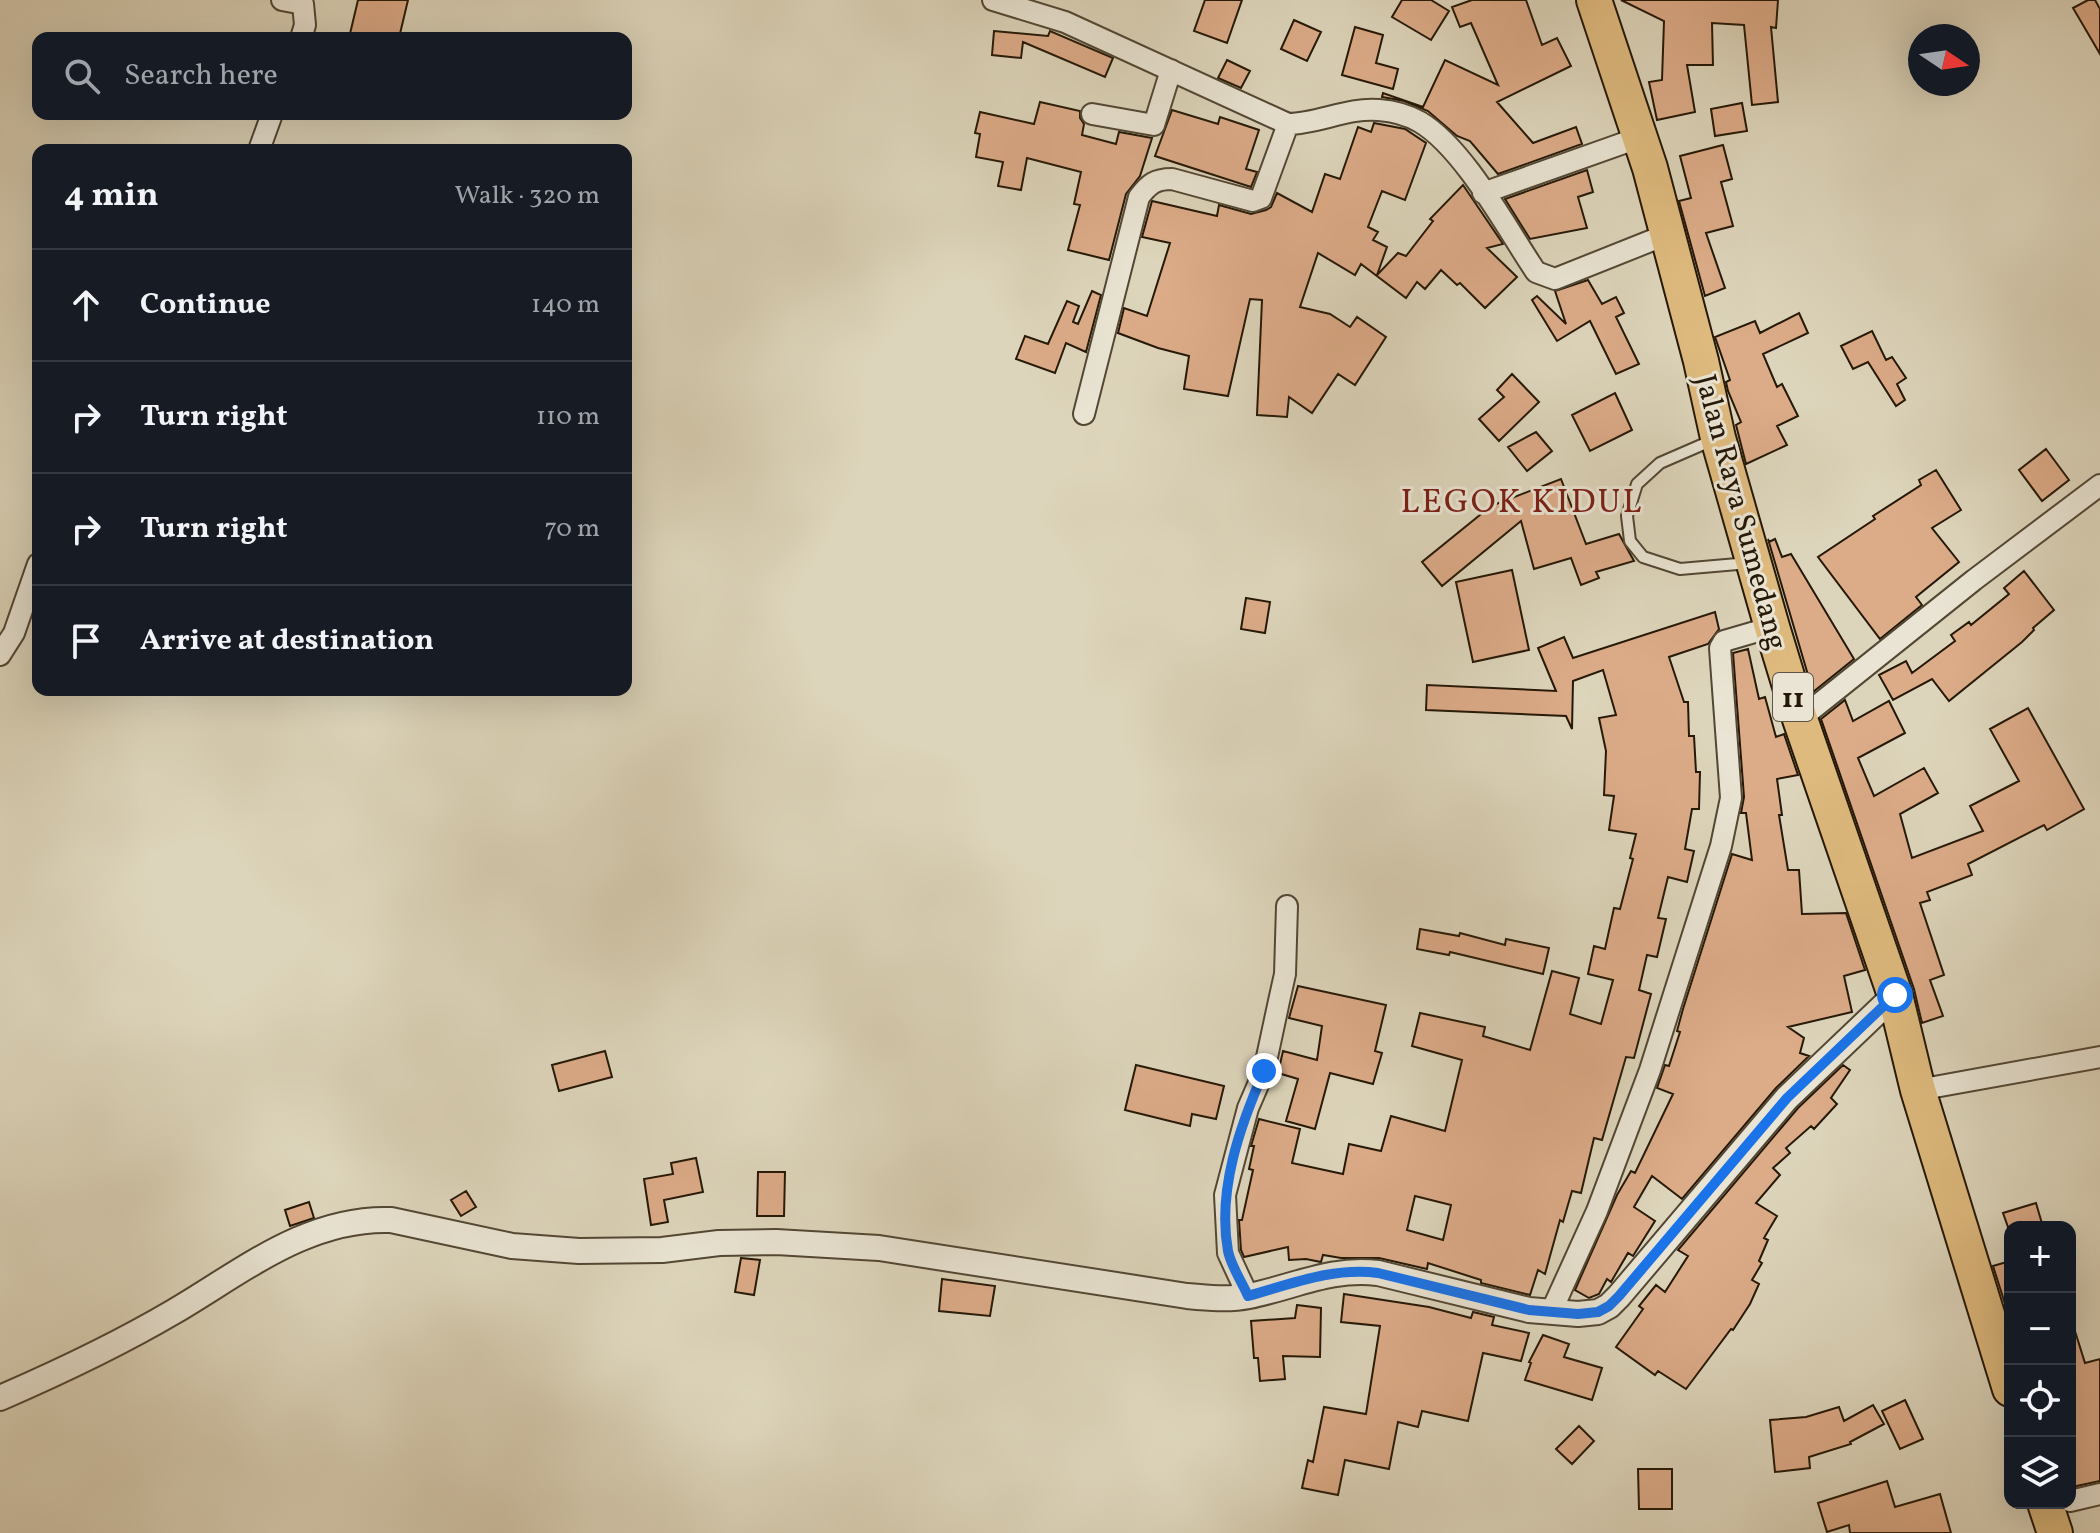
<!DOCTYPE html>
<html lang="en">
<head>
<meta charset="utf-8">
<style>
	:root { --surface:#171b24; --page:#242831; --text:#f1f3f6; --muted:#9ea1a6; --line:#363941 }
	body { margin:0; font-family:Vollkorn,serif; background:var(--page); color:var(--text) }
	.controls { position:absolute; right:24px; bottom:24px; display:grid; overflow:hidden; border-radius:16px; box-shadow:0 8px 32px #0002 }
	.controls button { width:72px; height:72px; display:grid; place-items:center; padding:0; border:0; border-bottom:2px solid var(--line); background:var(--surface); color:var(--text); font:40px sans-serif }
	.compass { position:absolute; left:1908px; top:24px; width:72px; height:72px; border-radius:50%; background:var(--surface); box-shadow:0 8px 32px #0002; rotate:103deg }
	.stop { position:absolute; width:24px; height:24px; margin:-18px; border:6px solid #1a73e8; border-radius:50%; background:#fff }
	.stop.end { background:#1a73e8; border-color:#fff; box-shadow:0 2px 8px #0008 }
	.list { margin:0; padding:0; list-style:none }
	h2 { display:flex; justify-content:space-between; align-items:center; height:104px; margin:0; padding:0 32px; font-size:34px }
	h2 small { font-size:26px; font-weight:400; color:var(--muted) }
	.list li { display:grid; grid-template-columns:52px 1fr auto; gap:24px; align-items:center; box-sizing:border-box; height:112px; padding:0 32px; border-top:2px solid var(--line) }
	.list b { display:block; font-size:30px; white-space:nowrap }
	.list em { font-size:26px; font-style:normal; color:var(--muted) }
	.icon { flex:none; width:44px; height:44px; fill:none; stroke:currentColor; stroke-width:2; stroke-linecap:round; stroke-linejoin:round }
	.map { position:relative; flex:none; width:2100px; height:1533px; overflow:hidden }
	.search { position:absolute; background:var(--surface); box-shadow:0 8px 32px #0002; left:32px; top:32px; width:600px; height:88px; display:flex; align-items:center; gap:20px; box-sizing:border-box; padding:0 28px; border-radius:16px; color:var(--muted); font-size:30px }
	.panel { position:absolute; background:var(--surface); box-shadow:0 8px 32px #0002; left:32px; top:144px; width:600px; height:552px; border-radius:16px }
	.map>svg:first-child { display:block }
	.building { fill:#dcab88; stroke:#251807; stroke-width:2; fill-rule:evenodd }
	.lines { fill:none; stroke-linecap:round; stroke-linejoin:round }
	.service-casing { stroke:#534734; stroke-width:14 }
	.minor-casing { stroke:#534734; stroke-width:24 }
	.tertiary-casing { stroke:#534734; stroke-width:28 }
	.trunk-casing { stroke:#251807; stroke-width:38 }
	.service { stroke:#e9e4d3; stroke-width:10 }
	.minor { stroke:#e9e4d3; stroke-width:20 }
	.tertiary { stroke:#e9e4d3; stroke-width:24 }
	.trunk { stroke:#deba7e; stroke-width:34 }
	.route { stroke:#1a73e8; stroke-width:10 }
	.labels { text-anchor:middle; stroke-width:6; stroke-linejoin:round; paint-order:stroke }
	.shield { fill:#e9e4d3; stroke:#605544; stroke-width:2 }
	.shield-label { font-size:28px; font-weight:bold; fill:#251807 }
	.street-label { font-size:30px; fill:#251807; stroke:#e9e4d3 }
	.quarter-label { font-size:34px; letter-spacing:2px; fill:#7a1f14; stroke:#e9e4d3 }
</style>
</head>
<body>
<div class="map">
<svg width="2100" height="1533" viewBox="0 0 2100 1533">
	<rect width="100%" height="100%" fill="#ddd5bb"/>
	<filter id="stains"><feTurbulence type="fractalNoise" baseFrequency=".0025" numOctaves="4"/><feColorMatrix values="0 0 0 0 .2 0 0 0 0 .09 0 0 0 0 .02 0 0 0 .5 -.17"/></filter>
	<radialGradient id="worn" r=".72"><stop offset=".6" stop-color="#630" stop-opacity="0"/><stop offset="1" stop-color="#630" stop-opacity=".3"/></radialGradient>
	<!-- building -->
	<path class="building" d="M358,0H408L399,38H349Z
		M1205,0H1242L1227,43L1194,31Z
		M1402,0H1431L1449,11L1431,40L1392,17Z
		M1472,0H1526L1542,45L1557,38L1571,66L1497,102L1533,143L1576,127L1582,144L1498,174L1470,141L1457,136L1428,111L1404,101L1382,97L1383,93L1423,107L1445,60L1498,85L1471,23L1460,27L1452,7Z
		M1621,0H1778L1776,28L1771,27L1778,102L1752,105L1744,25L1712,23L1713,65H1687L1695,112L1657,120L1649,82L1662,80L1664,21Z
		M2088,0H2095L2100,9V54L2073,8Z
		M1294,20L1321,32L1307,61L1281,49Z
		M1355,27L1383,35L1376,63L1398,69L1393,89L1342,75Z
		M994,31L1048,36L1050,31L1113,58L1105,77L1023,42L1021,58L992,55Z
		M1227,60L1250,71L1241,88L1218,78Z
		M1040,102L1080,111V118L1084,124L1082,135L1116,144L1119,132L1152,138L1140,176L1126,194L1109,260L1068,250L1080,205L1074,204L1081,172L1027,158L1021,190L998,186L1003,162L976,157L980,134L975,133L980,112L1034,124Z
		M1742,103L1747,131L1715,136L1711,109Z
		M1172,110L1218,124L1220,117L1259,130L1246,169L1257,172L1251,187L1155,156Z
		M1374,123L1405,129L1426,143L1405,200L1382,191L1368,227L1378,232L1373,240L1387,247L1377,275L1398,253L1406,256L1433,221L1430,219L1463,185L1503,244L1487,248L1517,277L1485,308L1460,283L1457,285L1441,270L1425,289L1417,282L1406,298L1361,264L1355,275L1318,253L1300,307L1330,314L1350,327L1357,317L1386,337L1355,385L1338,374L1312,413L1289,397L1287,417L1257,415L1262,300L1250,299L1228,396L1184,389L1189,356L1158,348L1118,333L1124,308L1147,316L1170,243L1142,237L1152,201L1217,216L1219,205L1251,214L1266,210L1271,207L1277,193L1312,212L1325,174L1340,179L1358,127L1371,132Z
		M1723,145L1732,179L1721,182L1733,226L1706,233L1725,288L1705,296L1679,201L1691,198L1680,156Z
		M1587,170L1593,192L1578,197L1587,228L1530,239L1505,199Z
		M1588,280L1602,304L1616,297L1624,313L1616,317L1639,364L1616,374L1590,321L1557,341L1532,300L1537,296L1566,324L1555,291Z
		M1092,291L1101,295L1086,352L1066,343L1055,373L1016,359L1025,336L1048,344L1067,301L1079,306L1073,322L1078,324Z
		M1799,313L1808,333L1763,354L1777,387L1782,384L1798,416L1777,426L1787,445L1746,464L1736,425L1741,422L1728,391L1726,382L1730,380L1715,337L1755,321L1760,333Z
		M1872,331L1886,360L1892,357L1906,378L1897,384L1905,400L1896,406L1868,362L1853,369L1841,346Z
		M1512,374L1539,402L1499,441L1479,419L1504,397L1497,390Z
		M1615,393L1632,430L1590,451L1572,415Z
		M1536,432L1552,451L1527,471L1508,447Z
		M2046,449L2069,480L2042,501L2019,470Z
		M1936,470L1961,510L1932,528L1959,562L1916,597L1922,605L1880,639L1818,557L1875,519L1873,516L1921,485L1919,480Z
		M1561,479L1586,544L1619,534L1634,561L1596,572L1599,578L1581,585L1571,558L1534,569L1521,521L1442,586L1422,562L1491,506Z
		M1768,539L1769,542L1775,539L1782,557L1791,554L1854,659L1813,692Z
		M1512,570L1529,650L1473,662L1456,582Z
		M2024,571L2054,610L2033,628L2034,630L2022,642L1949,701L1932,679L1893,700L1879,675L1906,661L1912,673L1955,641L1951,635L1969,622L1971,625L2009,594L2004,588Z
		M1246,598L1270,602L1265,633L1241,629Z
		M1715,612L1719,629L1708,644L1669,657L1684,702H1688L1689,736H1694L1696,772H1700L1699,809H1692L1685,849L1694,851L1687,882L1668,877L1658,918L1666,919L1657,957L1647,955L1639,990L1651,994L1634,1058L1626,1057L1602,1140L1594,1138L1581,1193L1572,1191L1563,1222L1560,1220L1545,1274L1538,1270L1530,1295L1481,1283V1280L1428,1263L1427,1269L1379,1258H1341L1323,1255L1321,1262L1306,1259L1289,1260L1288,1247L1244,1257L1241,1250L1239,1220H1242L1253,1170L1249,1169L1254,1146H1251L1259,1119L1300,1129L1292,1163L1343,1174L1349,1144L1381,1151L1391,1116L1445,1131L1462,1060L1412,1046L1420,1013L1485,1027L1483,1036L1530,1050L1552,971L1579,978L1570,1014L1601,1024L1613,980L1588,974L1594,946L1605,949L1614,908L1620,909L1633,859L1630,858L1636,834L1609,830L1614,796L1604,795L1606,751L1599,718L1616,715L1603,670L1573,681L1572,729L1566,716L1426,710L1427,685L1556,691L1538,648L1564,637L1573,658ZM1415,1196L1451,1205L1443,1240L1407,1230Z
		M1748,649L1759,699L1765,697L1776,737L1784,734L1798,775L1777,779L1782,815H1779L1788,870H1799L1802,914L1846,913L1865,970L1844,976L1852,1012L1788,1027L1804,1038L1800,1053L1809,1056L1776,1088L1682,1199L1652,1176L1634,1207L1655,1221L1633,1256L1628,1253L1611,1282L1607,1279L1599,1294L1589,1298L1575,1290L1617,1195L1631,1171L1635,1173L1673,1094L1657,1088L1665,1065L1669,1066L1680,1032L1677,1031L1683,1009L1732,854L1752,860L1746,813H1741L1744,797L1733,653Z
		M1845,700L1853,721L1889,701L1905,733L1858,758L1874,796L1924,768L1938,793L1900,814L1912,858L1983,831L1970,806L2019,781L1990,729L2028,708L2084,809L2047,830L2044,825L1968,864L1972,875L1927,892L1930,900L1920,903L1944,975L1930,980L1943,1016L1922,1023L1914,989L1821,719Z
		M1420,929L1459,936L1460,933L1505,945L1506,939L1549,948L1543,974L1450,952L1449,955L1417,949Z
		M1298,986L1386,1005L1375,1051L1382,1053L1373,1084L1330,1073L1315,1129L1286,1121L1298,1079L1278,1073L1283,1051L1317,1060L1322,1026L1289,1018Z
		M605,1051L612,1077L559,1091L552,1065Z
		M1136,1065L1224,1086L1216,1119L1192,1114L1190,1126L1125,1110Z
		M1843,1065L1850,1070L1831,1098L1837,1104L1814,1129L1811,1126L1786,1148L1790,1153L1773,1168L1780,1175L1756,1203L1777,1216L1764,1238L1768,1240L1759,1261L1762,1263L1752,1280L1759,1284L1750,1304L1733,1330L1731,1329L1686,1389L1658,1371L1655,1375L1616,1347L1643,1309L1639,1306L1656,1285L1665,1292L1688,1256L1678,1250L1798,1108Z
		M696,1158L703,1192L664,1200L668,1222L651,1225L644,1179L673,1174L671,1163Z
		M758,1172H785L784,1216H757Z
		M466,1191L476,1207L461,1216L451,1200Z
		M309,1202L314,1218L290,1226L285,1210Z
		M2036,1203L2043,1227H2008L2003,1213Z
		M741,1258L760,1260L754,1295L735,1292Z
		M2010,1261V1309L2007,1310L1993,1266Z
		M942,1279L995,1286L990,1316L939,1311Z
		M1344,1294L1429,1307L1471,1318L1473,1312L1494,1317L1492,1325L1529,1333L1521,1361L1483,1353L1468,1421L1422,1411L1418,1427L1398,1422L1389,1469L1345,1460L1338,1495L1302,1488L1308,1460L1313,1462L1324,1407L1366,1414L1380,1326L1341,1322Z
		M1297,1305L1321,1308L1320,1357L1283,1356L1285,1379L1260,1381L1258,1358H1254L1251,1321L1295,1318Z
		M2070,1328H2074L2085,1363L2100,1359V1481L2072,1487Z
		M1543,1335L1569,1344L1564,1357L1602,1368L1592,1400L1525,1380L1531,1363L1529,1362Z
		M1905,1400L1923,1439L1900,1449L1882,1411Z
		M1873,1405L1884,1424L1850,1442L1851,1444L1809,1457L1810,1468L1775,1472L1770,1420L1806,1417L1839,1407L1844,1421Z
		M1579,1426L1594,1441L1572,1464L1556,1449Z
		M1638,1469H1672V1509H1639Z
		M1887,1481L1895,1507L1940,1494L1951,1533H1850L1849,1525L1827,1532L1818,1503Z"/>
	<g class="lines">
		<!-- service casing -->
		<g class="service-casing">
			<path id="service" d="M1713,440L1660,463L1637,484L1627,516L1630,541L1643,557L1680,569L1749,563"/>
		</g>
		<!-- minor casing -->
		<g class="minor-casing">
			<path id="minor" d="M282,0L303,4L305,25L301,38
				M993,0L1065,22L1288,124C1318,124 1348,107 1379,110C1392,111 1408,115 1420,122C1464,148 1507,229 1536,272L1555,279L1668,234
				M1092,114L1154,125L1171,70
				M259,150L272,114
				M1483,193L1638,138
				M1084,414L1139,197C1149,184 1155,179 1172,179L1253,201L1261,198L1288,124
				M0,655L14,633L38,564
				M1800,719L1974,580L2100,485
				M1918,1090L2100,1057
				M1248,1296L1228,1253L1225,1195L1248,1108L1264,1071L1279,1001L1285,974L1287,906
				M1552,1310L1597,1211L1650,1070L1721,846L1731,798L1720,648L1724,641L1772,627
				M2070,1501L2100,1494"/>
		</g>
		<!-- tertiary casing -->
		<g class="tertiary-casing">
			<path id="tertiary" d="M0,1398C60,1372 119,1344 175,1311C243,1271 308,1217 391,1220L512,1246L579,1251L662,1250L719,1243L776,1242L879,1248L1187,1296C1208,1298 1229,1300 1249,1296C1294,1287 1332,1267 1378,1273L1529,1310L1578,1314L1598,1312L1609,1306L1619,1296L1787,1098L1895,995"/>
		</g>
		<!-- trunk casing -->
		<g class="trunk-casing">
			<path id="trunk" d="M1594,0L1650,168L1701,361L1718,438L1772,627L1800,719L1895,995L1918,1090L2010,1389
				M2045,1503L2055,1533"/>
		</g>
		<!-- service -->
		<use href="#service" class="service"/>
		<!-- minor -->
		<use href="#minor" class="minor"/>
		<!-- tertiary -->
		<use href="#tertiary" class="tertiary"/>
		<!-- trunk -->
		<use href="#trunk" class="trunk"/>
	</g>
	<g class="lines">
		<!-- route -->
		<path class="route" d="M1264,1071C1240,1126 1217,1190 1228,1251C1231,1266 1242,1282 1248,1296C1291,1284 1333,1267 1378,1273L1529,1310L1578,1314L1598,1312L1609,1306L1619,1296L1787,1098L1895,995"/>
	</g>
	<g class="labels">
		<!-- shield labels -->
		<rect class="shield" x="1773" y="673" width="40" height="48" rx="6"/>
		<g class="shield-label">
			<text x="1793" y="707">11</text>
		</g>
		<!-- street labels -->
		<g class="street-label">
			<text transform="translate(1742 512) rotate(75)" y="10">Jalan Raya Sumedang</text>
		</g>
		<!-- quarter labels -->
		<g class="quarter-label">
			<text x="1522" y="512">LEGOK KIDUL</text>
		</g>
	</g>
	<rect width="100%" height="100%" filter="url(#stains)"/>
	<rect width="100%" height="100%" fill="url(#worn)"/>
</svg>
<div class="controls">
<button>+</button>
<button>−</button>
<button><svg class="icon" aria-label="locate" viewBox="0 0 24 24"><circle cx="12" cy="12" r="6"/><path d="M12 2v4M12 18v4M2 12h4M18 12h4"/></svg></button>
<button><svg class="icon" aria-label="layers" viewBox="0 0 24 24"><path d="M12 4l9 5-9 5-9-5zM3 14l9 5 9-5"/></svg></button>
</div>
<svg class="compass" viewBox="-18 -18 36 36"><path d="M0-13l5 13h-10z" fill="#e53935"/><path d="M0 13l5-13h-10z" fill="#9ea1a6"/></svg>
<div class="stop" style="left:1895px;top:995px"></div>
<div class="stop end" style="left:1264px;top:1071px"></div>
<div class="search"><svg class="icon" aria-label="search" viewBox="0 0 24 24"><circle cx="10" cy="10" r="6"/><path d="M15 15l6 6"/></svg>Search here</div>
<section class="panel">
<h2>4 min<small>Walk · 320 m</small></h2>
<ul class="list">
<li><svg class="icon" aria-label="ahead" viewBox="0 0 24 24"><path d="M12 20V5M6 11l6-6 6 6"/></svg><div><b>Continue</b></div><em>140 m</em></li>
<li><svg class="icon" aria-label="right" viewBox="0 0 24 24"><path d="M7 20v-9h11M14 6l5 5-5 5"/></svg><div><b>Turn right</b></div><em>110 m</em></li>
<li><svg class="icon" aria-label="right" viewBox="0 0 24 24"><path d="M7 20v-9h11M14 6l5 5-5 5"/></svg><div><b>Turn right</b></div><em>70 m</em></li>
<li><svg class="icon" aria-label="arrive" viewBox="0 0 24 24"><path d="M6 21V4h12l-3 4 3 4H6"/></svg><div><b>Arrive at destination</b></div></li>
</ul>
</section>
</div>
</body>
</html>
